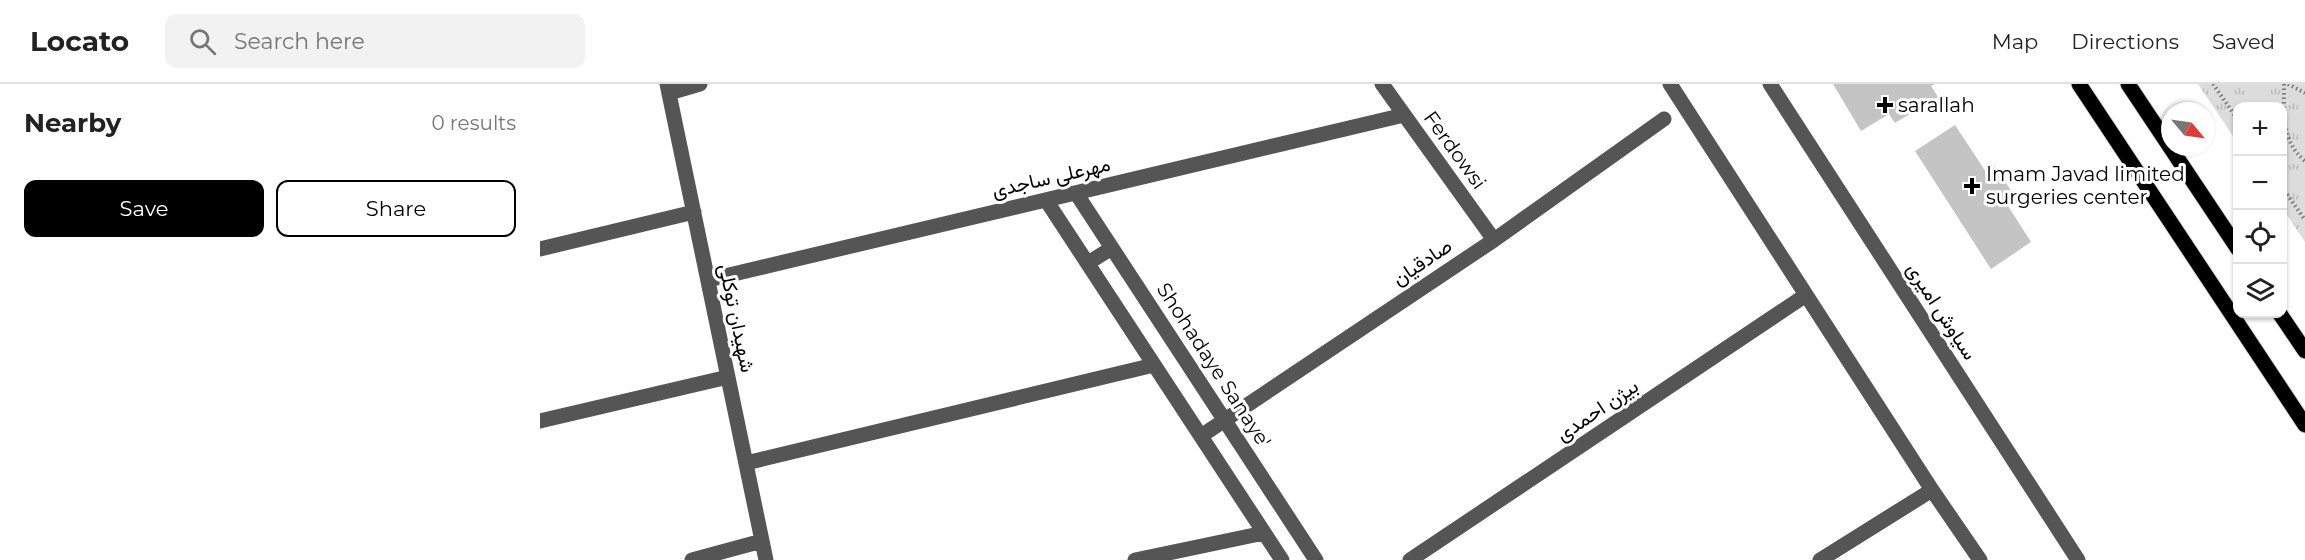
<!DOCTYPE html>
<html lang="en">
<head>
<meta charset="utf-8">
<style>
	:root { --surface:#fff; --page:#f2f2f2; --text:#222; --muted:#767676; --line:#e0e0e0; --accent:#000 }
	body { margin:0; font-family:Montserrat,Vazirmatn,sans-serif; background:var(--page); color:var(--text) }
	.controls { position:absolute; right:18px; top:18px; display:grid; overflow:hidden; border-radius:12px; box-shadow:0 2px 4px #0004 }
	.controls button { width:54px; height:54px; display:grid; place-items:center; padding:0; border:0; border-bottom:2px solid var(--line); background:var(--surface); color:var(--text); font:30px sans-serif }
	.compass { position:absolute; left:1621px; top:18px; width:54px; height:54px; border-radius:50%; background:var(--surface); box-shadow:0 2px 4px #0004; rotate:119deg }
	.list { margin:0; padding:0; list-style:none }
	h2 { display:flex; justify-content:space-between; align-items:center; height:78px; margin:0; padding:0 24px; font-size:26px }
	h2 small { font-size:20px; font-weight:400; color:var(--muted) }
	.actions { display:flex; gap:12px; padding:18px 24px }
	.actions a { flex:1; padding:14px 0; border:2px solid var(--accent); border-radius:12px; text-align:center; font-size:21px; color:var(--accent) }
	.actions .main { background:var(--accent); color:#fff }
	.icon { flex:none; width:33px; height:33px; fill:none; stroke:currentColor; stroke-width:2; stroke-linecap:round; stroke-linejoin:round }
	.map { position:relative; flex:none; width:1765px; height:476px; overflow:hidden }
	header { display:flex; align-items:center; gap:36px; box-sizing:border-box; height:84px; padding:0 30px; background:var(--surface); border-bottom:2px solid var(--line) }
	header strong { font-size:28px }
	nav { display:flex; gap:33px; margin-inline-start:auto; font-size:21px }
	.search { width:420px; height:54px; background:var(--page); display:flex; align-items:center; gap:15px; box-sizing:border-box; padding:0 21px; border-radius:12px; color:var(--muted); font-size:22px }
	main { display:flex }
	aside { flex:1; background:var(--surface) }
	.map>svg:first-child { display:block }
	.park { fill:url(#park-tufts) }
	.building { fill:#c4c4c4 }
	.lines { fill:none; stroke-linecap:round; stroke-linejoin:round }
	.major-casing { stroke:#dbdbdb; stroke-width:17 }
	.path { stroke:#777; stroke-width:4; stroke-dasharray:1.5 3; stroke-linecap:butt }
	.minor { stroke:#555; stroke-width:15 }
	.major { stroke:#000; stroke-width:15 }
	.poi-dot { fill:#000; stroke:#fff; stroke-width:2 }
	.labels { text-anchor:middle; stroke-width:6; stroke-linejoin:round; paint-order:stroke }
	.poi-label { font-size:20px; fill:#000; stroke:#fff; text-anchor:start }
	.street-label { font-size:20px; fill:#000; stroke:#fff }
</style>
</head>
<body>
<header>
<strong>Locato</strong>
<div class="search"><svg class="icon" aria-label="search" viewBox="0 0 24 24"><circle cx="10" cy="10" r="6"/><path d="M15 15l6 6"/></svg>Search here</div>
<nav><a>Map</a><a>Directions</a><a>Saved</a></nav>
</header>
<main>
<aside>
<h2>Nearby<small>0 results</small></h2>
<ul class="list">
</ul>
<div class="actions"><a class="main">Save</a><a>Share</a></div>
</aside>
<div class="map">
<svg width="1765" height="476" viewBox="0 0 1765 476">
	<defs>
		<pattern id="park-tufts" width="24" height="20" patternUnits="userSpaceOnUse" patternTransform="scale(1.5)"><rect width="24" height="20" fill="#dcdcdc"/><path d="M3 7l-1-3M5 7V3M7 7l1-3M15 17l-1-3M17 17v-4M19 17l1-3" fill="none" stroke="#bbb"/></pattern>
	</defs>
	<rect width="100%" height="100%" fill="#fff"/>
	<!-- park -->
	<path class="park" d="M1658,0H1765V158L1743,125L1742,22H1698L1697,58Z"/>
	<!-- building -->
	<path class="building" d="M1293,0H1395L1391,2L1398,13L1355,39L1349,30L1321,47Z
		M1415,41L1446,88L1455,82L1477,116L1468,122L1491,158L1451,185L1375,67Z"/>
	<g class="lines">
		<!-- major casing -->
		<g class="major-casing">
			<path id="major" d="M1539,0L1765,341
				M1588,0L1698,165
				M1740,230L1765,267"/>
		</g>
		<!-- path -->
		<path class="path" d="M1673,0L1698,36
			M1744,0C1744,29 1741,57 1765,77
			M1748,0L1765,9
			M1742,103L1765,136"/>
		<!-- minor -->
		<path class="minor" d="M127,0L226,476
			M842,0L954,156
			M1130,0L1392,406L1440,476
			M1230,0L1538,476
			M129,9L160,0
			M536,109L776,476
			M506,116L742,476
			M0,165L154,128
			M548,179L572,164
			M168,196L864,31
			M0,337L188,293
			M661,352L954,156L1124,35
			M206,379L614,281
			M152,476L222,457
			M595,476L724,449
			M870,476L1266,211
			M1280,476L1392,406"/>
		<!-- major -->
		<use href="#major" class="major"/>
	</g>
	<!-- markers -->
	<g class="poi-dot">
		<path d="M1342 12h6v6h6v6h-6v6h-6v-6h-6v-6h6z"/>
		<path d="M1429 93h6v6h6v6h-6v6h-6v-6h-6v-6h6z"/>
	</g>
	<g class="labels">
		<!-- poi labels -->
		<g class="poi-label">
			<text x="1358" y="28">sarallah</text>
			<text x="1446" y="97">Imam Javad limited<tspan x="1446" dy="23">surgeries center</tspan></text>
		</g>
		<!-- street labels -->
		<g class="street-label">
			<text transform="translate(915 66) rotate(54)" y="7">Ferdowsi</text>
			<text transform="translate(511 93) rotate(-13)" y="7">مهرعلی ساجدی</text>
			<text transform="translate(882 178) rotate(-34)" y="7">صادقیان</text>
			<text transform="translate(1402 227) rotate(57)" y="7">سیاوش امیری</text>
			<text transform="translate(197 234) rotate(78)" y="7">شهیدان توکلی</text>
			<text transform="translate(674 281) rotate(57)" y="7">Shohadaye Sanaye'</text>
			<text transform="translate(1057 326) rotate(-34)" y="7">بیژن احمدی</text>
		</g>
	</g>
</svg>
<div class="controls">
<button>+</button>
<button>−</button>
<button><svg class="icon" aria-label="locate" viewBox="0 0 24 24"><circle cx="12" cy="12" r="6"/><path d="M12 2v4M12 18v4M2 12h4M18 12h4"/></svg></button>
<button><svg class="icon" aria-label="layers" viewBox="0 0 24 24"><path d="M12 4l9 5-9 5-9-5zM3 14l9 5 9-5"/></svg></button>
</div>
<svg class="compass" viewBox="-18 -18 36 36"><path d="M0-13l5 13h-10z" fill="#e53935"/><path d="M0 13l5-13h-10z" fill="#767676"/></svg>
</div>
</main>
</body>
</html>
